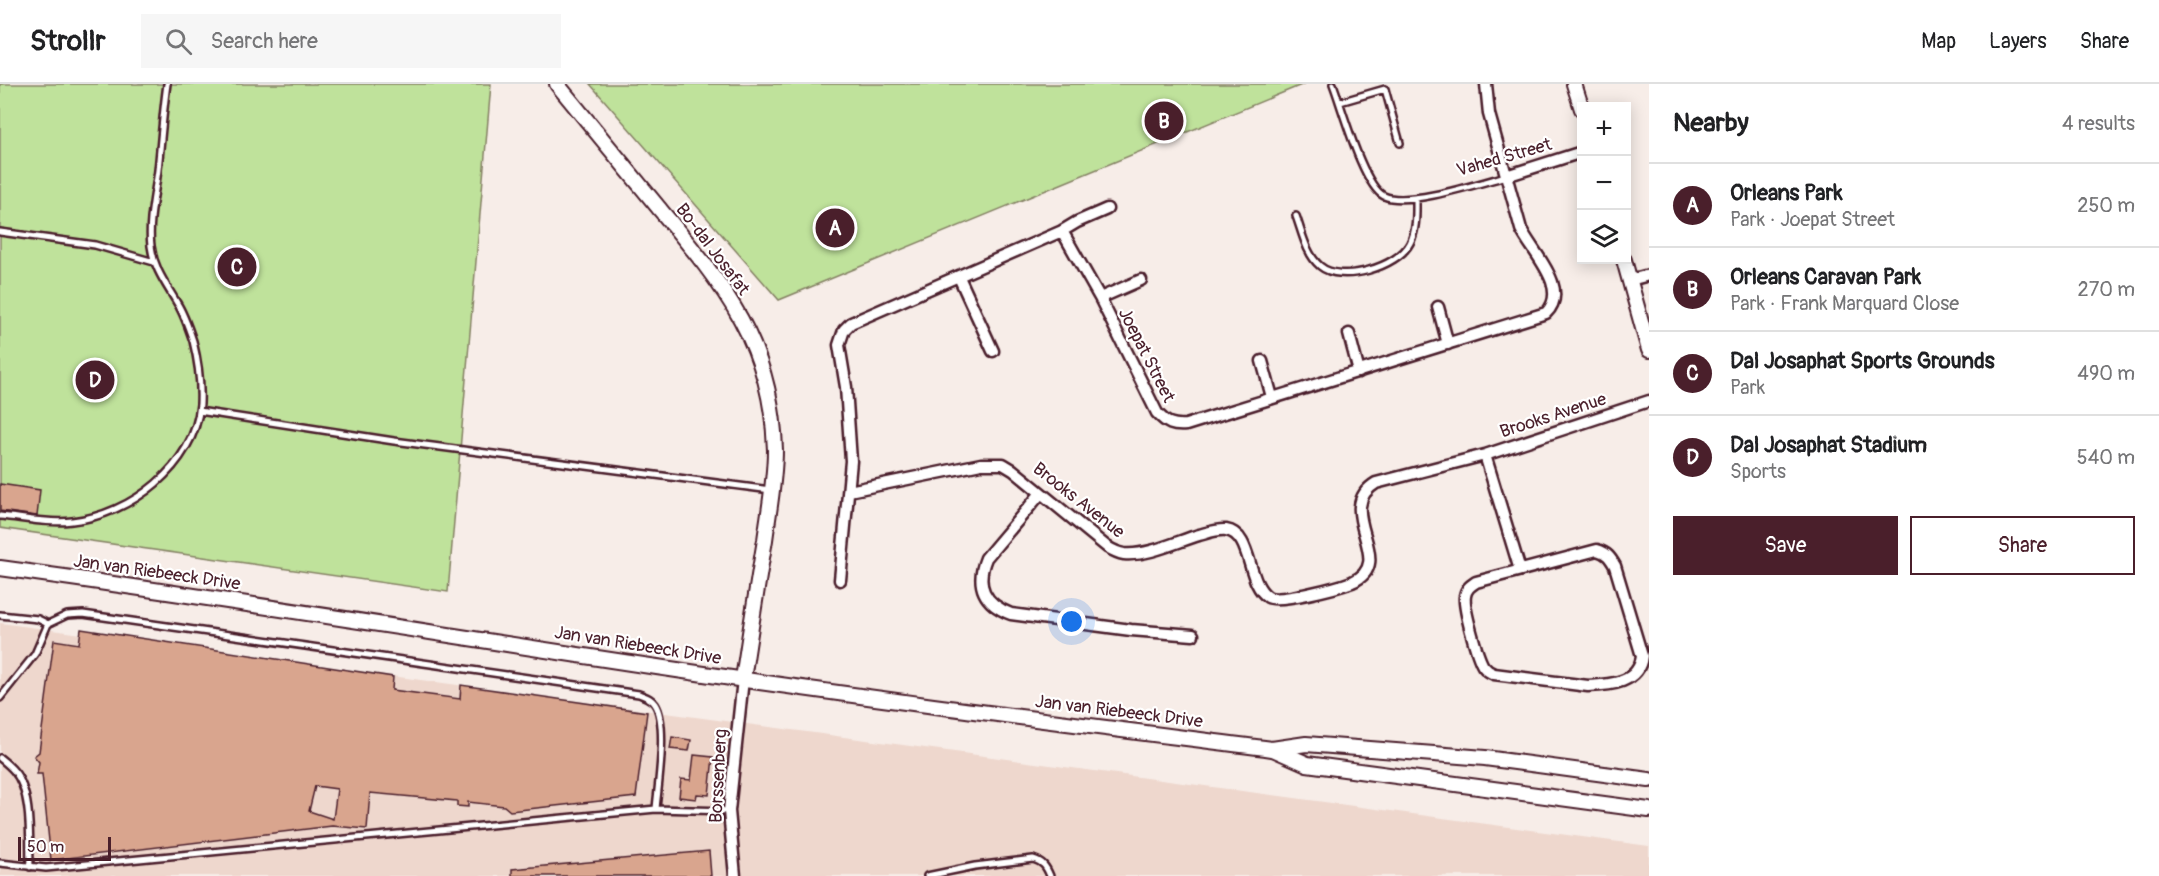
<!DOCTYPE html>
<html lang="en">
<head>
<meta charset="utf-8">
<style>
	:root { --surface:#fff; --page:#f6f6f6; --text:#202124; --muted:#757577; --line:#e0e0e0; --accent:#4a1f2b }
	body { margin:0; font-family:Pangolin,sans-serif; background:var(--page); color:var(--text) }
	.controls { position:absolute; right:18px; top:18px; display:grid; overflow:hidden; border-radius:0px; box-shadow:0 3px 15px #0003 }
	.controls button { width:54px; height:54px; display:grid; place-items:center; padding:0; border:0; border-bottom:2px solid var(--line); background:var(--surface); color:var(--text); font:30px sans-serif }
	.scale { position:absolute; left:18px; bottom:15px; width:93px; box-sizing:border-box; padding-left:6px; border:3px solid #4a1f2b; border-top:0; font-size:16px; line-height:21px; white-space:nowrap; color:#4a1f2b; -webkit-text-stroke:4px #fff; paint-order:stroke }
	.you { position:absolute; left:1072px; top:538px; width:21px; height:21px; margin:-15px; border:4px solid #fff; border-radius:50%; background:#1a73e8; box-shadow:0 0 0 9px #1a73e833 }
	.badge { display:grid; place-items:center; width:39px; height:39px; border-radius:50%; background:var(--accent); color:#fff; font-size:20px; font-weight:700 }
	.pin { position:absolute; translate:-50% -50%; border:3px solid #fff; box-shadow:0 2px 6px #0006 }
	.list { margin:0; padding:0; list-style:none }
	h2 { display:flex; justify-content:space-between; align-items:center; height:78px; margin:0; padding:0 24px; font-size:26px }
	h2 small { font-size:20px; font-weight:400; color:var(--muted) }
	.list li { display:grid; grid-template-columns:39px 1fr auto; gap:18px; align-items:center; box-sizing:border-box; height:84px; padding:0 24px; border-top:2px solid var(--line) }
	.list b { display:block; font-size:22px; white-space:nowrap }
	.list p { margin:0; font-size:20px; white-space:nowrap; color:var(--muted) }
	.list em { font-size:20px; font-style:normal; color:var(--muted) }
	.actions { display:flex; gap:12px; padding:18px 24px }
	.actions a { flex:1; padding:14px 0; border:2px solid var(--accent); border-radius:0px; text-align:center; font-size:21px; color:var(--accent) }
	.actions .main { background:var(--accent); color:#fff }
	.icon { flex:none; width:33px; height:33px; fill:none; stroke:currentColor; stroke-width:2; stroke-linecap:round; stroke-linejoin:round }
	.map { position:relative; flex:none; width:1649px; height:792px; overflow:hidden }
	header { display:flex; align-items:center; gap:36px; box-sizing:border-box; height:84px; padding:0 30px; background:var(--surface); border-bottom:2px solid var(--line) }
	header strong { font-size:28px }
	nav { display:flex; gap:33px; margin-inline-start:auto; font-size:21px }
	.search { width:420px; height:54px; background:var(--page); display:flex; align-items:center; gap:15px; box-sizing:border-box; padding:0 21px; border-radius:0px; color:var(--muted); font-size:22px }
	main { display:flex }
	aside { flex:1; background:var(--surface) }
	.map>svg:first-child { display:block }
	.built { fill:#eed7cd }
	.green { fill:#bfe29b; stroke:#848063; stroke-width:1.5 }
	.building { fill:#d9a58e; stroke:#4a1f2b; stroke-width:1.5; fill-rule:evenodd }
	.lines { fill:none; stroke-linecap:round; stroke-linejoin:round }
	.lane-casing { stroke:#4a1f2b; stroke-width:10 }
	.street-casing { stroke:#4a1f2b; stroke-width:15 }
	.secondary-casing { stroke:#4a1f2b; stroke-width:18 }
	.lane { stroke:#fff; stroke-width:5 }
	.street { stroke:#fff; stroke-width:10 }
	.secondary { stroke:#fff; stroke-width:14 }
	.labels { text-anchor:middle; stroke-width:4.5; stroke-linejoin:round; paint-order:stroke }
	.street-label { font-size:18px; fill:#4a1f2b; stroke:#fff }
</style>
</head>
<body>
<header>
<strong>Strollr</strong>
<div class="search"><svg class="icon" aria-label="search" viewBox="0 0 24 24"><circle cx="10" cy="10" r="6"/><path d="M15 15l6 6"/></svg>Search here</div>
<nav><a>Map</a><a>Layers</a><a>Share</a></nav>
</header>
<main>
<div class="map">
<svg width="1649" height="792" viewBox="0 0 1649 792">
	<rect width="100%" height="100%" fill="#f7ede8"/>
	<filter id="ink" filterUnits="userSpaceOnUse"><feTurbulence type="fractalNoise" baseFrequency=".0167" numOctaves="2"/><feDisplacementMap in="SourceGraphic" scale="12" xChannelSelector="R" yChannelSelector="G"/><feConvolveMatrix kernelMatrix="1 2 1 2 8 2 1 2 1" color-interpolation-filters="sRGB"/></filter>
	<g filter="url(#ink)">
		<!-- built -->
		<path class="built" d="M0,539L1649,762V792H0Z"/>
		<!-- green -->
		<path class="green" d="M0,0H491L448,508L0,444Z
			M590,0H1304L779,216Z"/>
		<!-- building -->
		<path class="building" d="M0,400L40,406L37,432L0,427Z
			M81,545L393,593L392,606L460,615L461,601L647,628L636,713L510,727L504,722L468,718V723L457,722V717L370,709L367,745L332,742L51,776L42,690H37L39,678L34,672L39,668L54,556L79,560ZM315,702L337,705L333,735L309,727Z
			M672,653L691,656L689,667L670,665Z
			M694,671L713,673L709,711L697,710L696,715L679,713L681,695L691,696Z
			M709,767L711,792H512V785Z"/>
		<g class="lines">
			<!-- lane casing -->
			<g class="lane-casing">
				<path id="lane" d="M1333,0C1342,23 1363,102 1384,112C1408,123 1480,99 1506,92
					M1340,18L1385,5L1400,59
					M1296,132C1302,148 1306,170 1320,182C1341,200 1398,183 1410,159C1417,145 1416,129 1416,114
					M0,148L95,161L154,178
					M199,327L394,357L771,406
					M0,432C23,434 49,440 72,437C130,431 195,382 200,320C201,299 198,277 193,257C189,245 184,230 177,219C166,200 154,185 151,162C148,138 155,110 158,86C161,57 163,28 167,0
					M0,531L38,535L48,540
					M0,614L35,570L48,540L67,531L83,530L639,610C646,613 651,614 655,620C668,639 658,701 656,725
					M0,674C5,678 10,682 14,687C33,709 29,756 30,783
					M0,779L46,784L656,725L729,727
					M927,792L975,782L1033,775C1043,778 1046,782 1050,792"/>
			</g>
			<!-- street casing -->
			<g class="street-casing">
				<path id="street" d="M1506,92L1582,68
					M1062,147L1077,138L1107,125
					M959,193L993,267
					M1630,196L1649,191
					M1100,214L1141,196
					M1438,223L1448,260
					M1349,250L1359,288
					M1262,277L1272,313
					M1485,371L1520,486
					M849,407L981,380H1003L1013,386L1107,463C1112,466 1118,469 1124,470C1148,472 1176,458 1199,451C1207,449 1217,445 1226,446C1253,450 1246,499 1268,513C1279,519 1339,503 1352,498C1399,478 1331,426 1376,399L1485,371L1649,317
					M1041,409L986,474C975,501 984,520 1011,530L1131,546L1193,551
					M1597,466C1607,469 1610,473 1615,482L1642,572C1639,599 1611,601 1588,602L1494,590C1489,588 1486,586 1483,582C1477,572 1463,523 1465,512C1466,505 1470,502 1476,498Z
					M840,496L851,377L846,303L839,261L844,246L851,239L1062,147L1100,214L1157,329C1167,340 1173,342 1186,341L1546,229C1571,205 1532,168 1521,145L1489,30L1486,0
					M735,792L729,727L743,595"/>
			</g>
			<!-- secondary casing -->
			<g class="secondary-casing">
				<path id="secondary" d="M557,0C591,41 624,82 658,123C723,201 772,258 775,366C775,396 769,426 765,456C757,502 750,549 743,595
					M1574,0L1582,25
					M1624,176L1649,266
					M0,484C220,514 438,550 657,583C862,614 1067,639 1272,665L1306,660L1485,674L1649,696
					M1273,665L1307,680L1649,726"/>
			</g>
			<!-- lane -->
			<use href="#lane" class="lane"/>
			<!-- street -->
			<use href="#street" class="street"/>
			<!-- secondary -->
			<use href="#secondary" class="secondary"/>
		</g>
	</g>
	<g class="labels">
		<!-- street labels -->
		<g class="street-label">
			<text transform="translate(1504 73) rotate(-16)" y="6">Vahed Street</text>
			<text transform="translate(713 165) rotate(53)" y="6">Bo-dal Josafat</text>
			<text transform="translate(1147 271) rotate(63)" y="6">Joepat Street</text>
			<text transform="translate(1553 331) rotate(-18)" y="6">Brooks Avenue</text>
			<text transform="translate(1079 416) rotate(38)" y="6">Brooks Avenue</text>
			<text transform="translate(157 488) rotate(8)" y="6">Jan van Riebeeck Drive</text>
			<text transform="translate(638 561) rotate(9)" y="6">Jan van Riebeeck Drive</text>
			<text transform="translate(1119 627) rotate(7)" y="6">Jan van Riebeeck Drive</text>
			<text transform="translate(718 692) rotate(-87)" y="6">Borssenberg</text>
		</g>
	</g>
</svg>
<div class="controls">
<button>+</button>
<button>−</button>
<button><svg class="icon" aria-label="layers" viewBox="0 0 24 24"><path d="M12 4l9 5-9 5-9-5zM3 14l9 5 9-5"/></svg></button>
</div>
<div class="scale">50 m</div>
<div class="you"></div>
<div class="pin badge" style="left:835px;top:144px">A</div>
<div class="pin badge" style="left:1164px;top:37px">B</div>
<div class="pin badge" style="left:237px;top:183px">C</div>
<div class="pin badge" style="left:95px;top:296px">D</div>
</div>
<aside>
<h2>Nearby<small>4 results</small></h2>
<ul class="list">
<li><span class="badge">A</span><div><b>Orleans Park</b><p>Park · Joepat Street</p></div><em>250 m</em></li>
<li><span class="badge">B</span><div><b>Orleans Caravan Park</b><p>Park · Frank Marquard Close</p></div><em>270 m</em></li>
<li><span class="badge">C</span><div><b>Dal Josaphat Sports Grounds</b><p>Park</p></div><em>490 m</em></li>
<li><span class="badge">D</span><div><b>Dal Josaphat Stadium</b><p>Sports</p></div><em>540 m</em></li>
</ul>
<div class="actions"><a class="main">Save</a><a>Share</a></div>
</aside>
</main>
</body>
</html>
